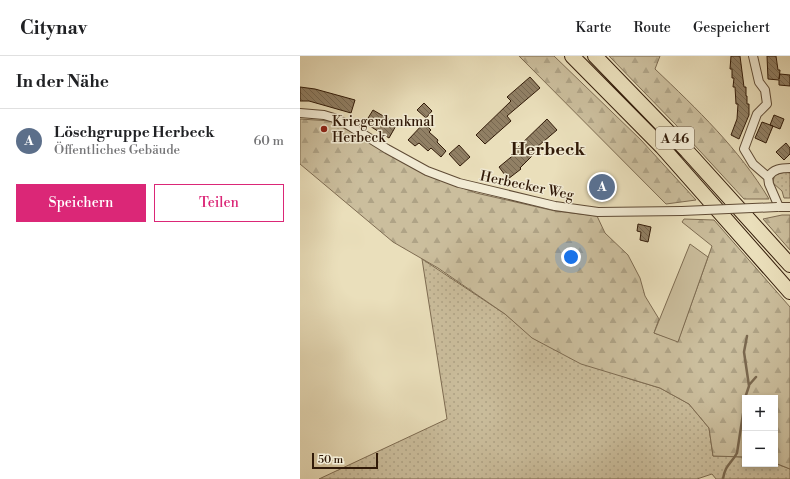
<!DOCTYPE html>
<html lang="de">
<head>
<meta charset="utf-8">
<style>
	:root { --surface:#fff; --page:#f6f6f6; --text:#202124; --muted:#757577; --line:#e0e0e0; --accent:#db2777 }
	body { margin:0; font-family:"Libre Bodoni",serif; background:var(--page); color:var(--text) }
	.controls { position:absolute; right:12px; bottom:12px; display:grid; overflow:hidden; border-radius:0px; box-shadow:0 2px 6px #0003 }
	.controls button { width:36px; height:36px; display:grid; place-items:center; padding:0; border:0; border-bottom:1px solid var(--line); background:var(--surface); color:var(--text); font:20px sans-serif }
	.scale { position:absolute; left:12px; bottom:10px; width:66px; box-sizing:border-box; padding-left:4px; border:2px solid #311a08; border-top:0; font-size:11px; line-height:14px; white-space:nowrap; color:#311a08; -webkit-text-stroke:3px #f1ead3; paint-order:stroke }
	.you { position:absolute; left:271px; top:201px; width:14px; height:14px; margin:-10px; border:3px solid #fff; border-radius:50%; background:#1a73e8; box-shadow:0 0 0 6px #1a73e833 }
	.badge { display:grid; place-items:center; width:26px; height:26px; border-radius:50%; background:var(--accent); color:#fff; font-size:13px; font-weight:700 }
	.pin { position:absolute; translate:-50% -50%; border:2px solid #fff; box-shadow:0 1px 4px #0006 }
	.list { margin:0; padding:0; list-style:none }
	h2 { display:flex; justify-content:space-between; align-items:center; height:52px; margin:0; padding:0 16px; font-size:17px }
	h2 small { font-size:13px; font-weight:400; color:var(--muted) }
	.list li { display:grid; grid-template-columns:26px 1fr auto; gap:12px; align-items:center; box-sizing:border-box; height:64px; padding:0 16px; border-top:1px solid var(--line) }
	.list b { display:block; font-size:15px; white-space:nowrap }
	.list p { margin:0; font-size:13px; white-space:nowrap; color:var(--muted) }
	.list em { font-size:13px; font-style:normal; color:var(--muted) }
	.actions { display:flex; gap:8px; padding:12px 16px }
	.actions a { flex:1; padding:9px 0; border:1px solid var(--accent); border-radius:0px; text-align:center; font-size:14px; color:var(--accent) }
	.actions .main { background:var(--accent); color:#fff }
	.map { position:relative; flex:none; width:490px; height:423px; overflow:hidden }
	header { display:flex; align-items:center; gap:24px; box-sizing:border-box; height:56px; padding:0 20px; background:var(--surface); border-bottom:1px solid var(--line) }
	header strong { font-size:19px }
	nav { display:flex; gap:22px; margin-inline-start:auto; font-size:14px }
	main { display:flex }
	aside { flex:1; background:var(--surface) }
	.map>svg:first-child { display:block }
	.grass { fill:url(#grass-dots); stroke:#7e6c52 }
	.forest { fill:url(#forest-firs); stroke:#7e6c52 }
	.garden { fill:#cbbe9d; stroke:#7e6c52 }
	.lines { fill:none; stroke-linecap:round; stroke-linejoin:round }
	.stream { stroke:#7a684f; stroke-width:2.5 }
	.building { fill:url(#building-back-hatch); stroke:#311a08 }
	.minor-casing { stroke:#5f4b35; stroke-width:10 }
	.motorway-casing { stroke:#311a08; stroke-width:16 }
	.minor { stroke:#f1ead3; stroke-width:8 }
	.motorway { stroke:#eadfbb; stroke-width:14 }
	.minor-bridge-casing { stroke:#5f4b35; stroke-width:10; stroke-linecap:butt }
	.minor-bridge { stroke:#f1ead3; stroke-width:8 }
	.poi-dot { fill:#8f2418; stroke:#f1ead3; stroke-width:1.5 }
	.labels { text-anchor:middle; stroke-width:3; stroke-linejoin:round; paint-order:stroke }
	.shield { fill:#f1ead3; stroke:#6b5845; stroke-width:1 }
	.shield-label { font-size:13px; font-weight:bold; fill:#311a08 }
	.poi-label { font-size:14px; fill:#311a08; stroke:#f1ead3; text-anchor:start }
	.street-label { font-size:14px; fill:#311a08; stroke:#f1ead3 }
	.district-label { font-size:18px; font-weight:bold; fill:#311a08; stroke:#f1ead3 }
</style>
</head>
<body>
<header>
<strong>Citynav</strong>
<nav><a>Karte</a><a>Route</a><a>Gespeichert</a></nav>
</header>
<main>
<aside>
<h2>In der Nähe<small></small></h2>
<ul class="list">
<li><span class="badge" style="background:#5c6f8a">A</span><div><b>Löschgruppe Herbeck</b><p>Öffentliches Gebäude</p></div><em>60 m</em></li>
</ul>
<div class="actions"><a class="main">Speichern</a><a>Teilen</a></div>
</aside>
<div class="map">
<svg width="490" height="423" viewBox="0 0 490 423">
	<defs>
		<pattern id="grass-dots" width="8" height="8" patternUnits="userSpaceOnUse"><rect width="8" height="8" fill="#cbbe9d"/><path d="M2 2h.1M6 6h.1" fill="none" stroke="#afa386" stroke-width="1.8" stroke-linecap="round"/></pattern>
		<pattern id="forest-firs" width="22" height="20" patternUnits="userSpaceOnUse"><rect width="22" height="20" fill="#cbbe9d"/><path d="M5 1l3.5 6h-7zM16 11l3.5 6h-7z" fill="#afa386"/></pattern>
		<pattern id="building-back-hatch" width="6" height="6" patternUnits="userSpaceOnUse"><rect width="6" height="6" fill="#918065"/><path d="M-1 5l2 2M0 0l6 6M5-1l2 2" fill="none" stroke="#776851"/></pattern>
	</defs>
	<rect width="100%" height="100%" fill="#eadfbb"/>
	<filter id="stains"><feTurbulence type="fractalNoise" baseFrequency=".005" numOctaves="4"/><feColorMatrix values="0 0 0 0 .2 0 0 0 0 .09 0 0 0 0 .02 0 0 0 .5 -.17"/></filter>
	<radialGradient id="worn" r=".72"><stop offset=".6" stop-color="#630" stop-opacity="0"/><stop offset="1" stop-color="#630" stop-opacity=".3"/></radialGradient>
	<!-- grass -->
	<path class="grass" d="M485,116L490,117V142H484L482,135L473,127L474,119Z
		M122,203L205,258L233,282L330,323L360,332L389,348L409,372L413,400L445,401V408L475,407L490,413V423H416L412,418L397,423H19L147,363Z"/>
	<!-- forest -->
	<path class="forest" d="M219,0H254L341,84L396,144L366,148Z
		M309,0H360L355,13C397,53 439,93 469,143H444L376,69Z
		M0,63L31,65L131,120L176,137L255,155L297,160L305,177L328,199L340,222L345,240L359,263L354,277L378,285L412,190L382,166L384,163L414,164L490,251V413L475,407V342H445V401L413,400L409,372L389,348L360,332L281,308L232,282L205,258L138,212L93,186L0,108Z
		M482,159H490V194L463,163Z"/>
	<!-- garden -->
	<path class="garden" d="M390,188L408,201L378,286L354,277Z"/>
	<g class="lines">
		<!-- stream -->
		<path class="stream" d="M449,329L456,321
			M445,342L449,330L444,296L447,280
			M423,423C425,409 431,408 437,397L445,345"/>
	</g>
	<!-- building -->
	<path class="building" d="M431,0H440L444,31H446V40H447V48H449V59L439,83L431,79L437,63L438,48H436L435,31H433L434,22H432V13H430Z
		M467,0H476L478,14H480L479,23L480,18L490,19V30L479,29V24L468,23Z
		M230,21L240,32L207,60L211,65L185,88L176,79L211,45L207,41Z
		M0,31L15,33L55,44L51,57L9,45H0Z
		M124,47L132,55L126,62L117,54Z
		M73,54L97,68L89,82L65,67Z
		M474,59L484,63L480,73L470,69Z
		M247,63L257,74L237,91L239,93L220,112L221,113L208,123L199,111L216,97L214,95Z
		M462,66L473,70L466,87L455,82Z
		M124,67L131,74L129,76L138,84L137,86L146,95L141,101L131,92L128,95L119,87L115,90L108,84Z
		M486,87L490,92V98L484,104L476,96Z
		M159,89L170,101L160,110L149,98Z
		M303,120L314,131L300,143L290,132Z
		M338,168L351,171L348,186L340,184L341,176L337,175Z"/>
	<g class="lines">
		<!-- minor casing -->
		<g class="minor-casing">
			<path id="minor" d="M453,0L459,26L465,34L467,48L457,58L444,93L453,108L468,121
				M0,57L24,59L34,62L45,67L87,93L127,115L159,127L255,150L298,156L382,155
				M477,151H490
				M479,151L469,128L468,121C473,113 481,112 490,112"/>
		</g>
		<!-- motorway casing -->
		<g class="motorway-casing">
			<path id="motorway" d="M272,0L362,91L490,236
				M295,0L387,95L490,209"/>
		</g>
		<!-- minor -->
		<use href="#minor" class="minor"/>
		<!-- motorway -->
		<use href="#motorway" class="motorway"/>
		<!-- minor-bridge casing -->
		<g class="minor-bridge-casing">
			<path id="minor-bridge" d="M382,155L477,151"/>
		</g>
		<!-- minor-bridge -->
		<use href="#minor-bridge" class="minor-bridge"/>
	</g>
	<!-- markers -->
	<circle class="poi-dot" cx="24" cy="73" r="4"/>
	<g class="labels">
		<!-- shield labels -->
		<rect class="shield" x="356" y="71" width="38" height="22" rx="3"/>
		<g class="shield-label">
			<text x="375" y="87">A 46</text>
		</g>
		<!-- poi labels -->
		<g class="poi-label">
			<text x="32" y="70">Kriegerdenkmal<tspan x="32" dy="16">Herbeck</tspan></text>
		</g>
		<!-- street labels -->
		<g class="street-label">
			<text transform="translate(227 129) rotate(12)" y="5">Herbecker Weg</text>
		</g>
		<!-- district labels -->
		<g class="district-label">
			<text x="248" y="99">Herbeck</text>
		</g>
	</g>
	<rect width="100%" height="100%" filter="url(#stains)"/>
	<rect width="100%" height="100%" fill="url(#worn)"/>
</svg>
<div class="controls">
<button>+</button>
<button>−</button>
</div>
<div class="scale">50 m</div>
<div class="you"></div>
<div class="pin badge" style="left:302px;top:131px;background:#5c6f8a">A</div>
</div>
</main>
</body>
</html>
